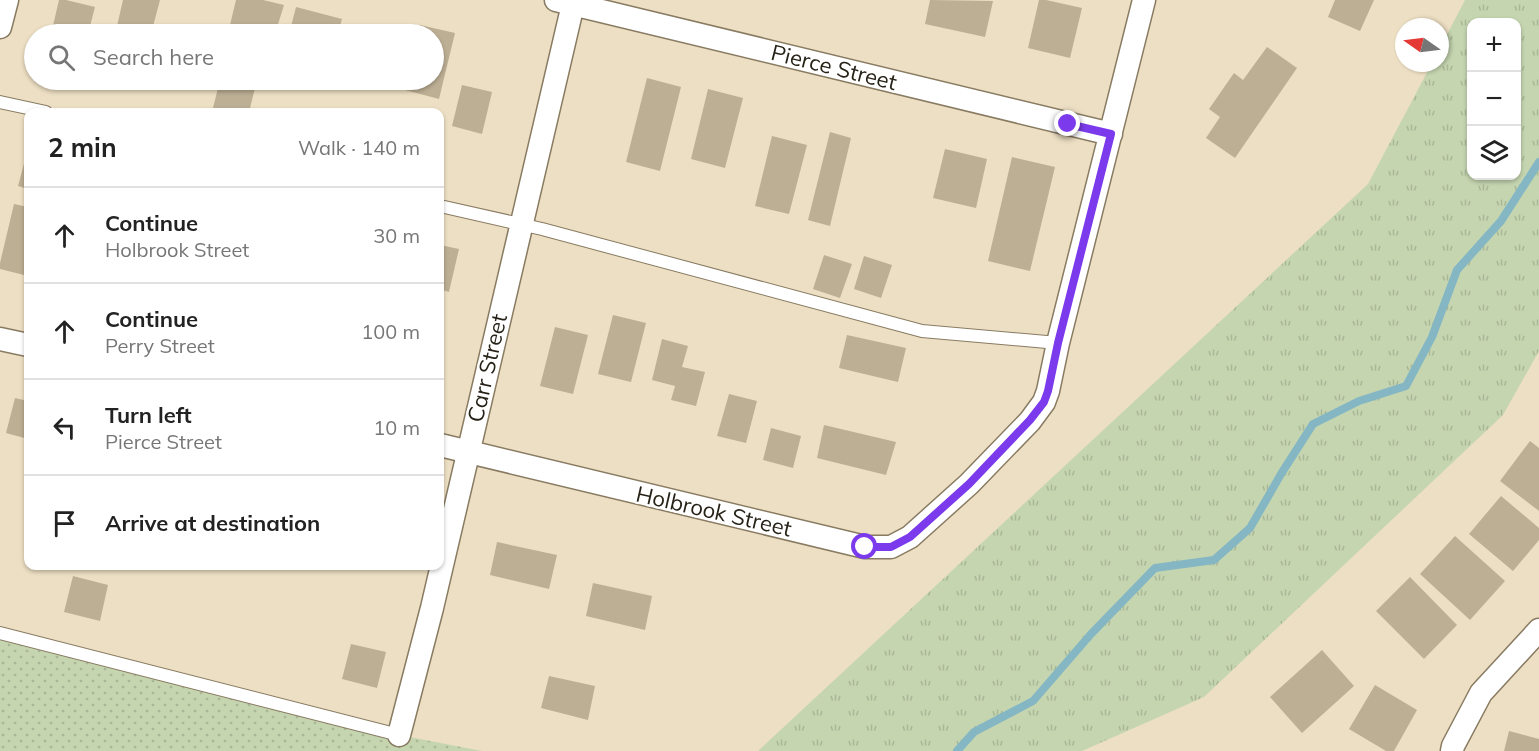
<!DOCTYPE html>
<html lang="en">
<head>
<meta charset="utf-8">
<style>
	:root { --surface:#fff; --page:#f2f2f2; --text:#222; --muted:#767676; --line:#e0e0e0 }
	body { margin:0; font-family:Mulish,sans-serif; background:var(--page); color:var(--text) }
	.controls { position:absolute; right:18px; top:18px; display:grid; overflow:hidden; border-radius:12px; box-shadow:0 2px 4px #0004 }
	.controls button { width:54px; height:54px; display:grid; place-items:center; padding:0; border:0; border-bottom:2px solid var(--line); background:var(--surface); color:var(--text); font:30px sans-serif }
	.compass { position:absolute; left:1395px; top:18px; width:54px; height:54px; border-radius:50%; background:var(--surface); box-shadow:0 2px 4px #0004; rotate:284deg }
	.stop { position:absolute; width:18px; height:18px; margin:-14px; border:4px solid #7c3aed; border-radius:50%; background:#fff }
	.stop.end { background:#7c3aed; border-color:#fff; box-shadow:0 2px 6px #0008 }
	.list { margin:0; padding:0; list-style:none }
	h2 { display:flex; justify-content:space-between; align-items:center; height:78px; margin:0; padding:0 24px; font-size:26px }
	h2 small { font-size:20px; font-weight:400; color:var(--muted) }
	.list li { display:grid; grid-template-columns:39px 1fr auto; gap:18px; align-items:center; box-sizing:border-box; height:96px; padding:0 24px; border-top:2px solid var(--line) }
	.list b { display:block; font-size:22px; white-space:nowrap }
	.list p { margin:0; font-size:20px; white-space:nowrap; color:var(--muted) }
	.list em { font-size:20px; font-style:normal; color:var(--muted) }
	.icon { flex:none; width:33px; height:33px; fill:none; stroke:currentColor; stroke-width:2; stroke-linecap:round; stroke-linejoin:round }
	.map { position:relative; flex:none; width:1539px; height:751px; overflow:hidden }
	.search { position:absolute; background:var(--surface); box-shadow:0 2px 4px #0004; left:24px; top:24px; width:420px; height:66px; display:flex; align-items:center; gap:15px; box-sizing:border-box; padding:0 21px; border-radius:33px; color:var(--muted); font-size:22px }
	.panel { position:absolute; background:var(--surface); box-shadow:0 2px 4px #0004; left:24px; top:108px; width:420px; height:462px; border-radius:12px }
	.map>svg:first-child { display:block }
	.grass { fill:url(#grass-dots) }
	.park { fill:url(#park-tufts); fill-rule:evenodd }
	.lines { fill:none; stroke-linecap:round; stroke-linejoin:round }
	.stream { stroke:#84b7c3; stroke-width:8 }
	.building { fill:#bdaf94 }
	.lane-casing { stroke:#887b62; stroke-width:14 }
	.street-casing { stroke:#887b62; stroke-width:25 }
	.lane { stroke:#fff; stroke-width:12 }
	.street { stroke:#fff; stroke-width:22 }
	.route { stroke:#7c3aed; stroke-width:8 }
	.labels { text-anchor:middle; stroke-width:4.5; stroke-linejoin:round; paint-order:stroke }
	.street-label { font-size:22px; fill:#272217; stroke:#fff }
</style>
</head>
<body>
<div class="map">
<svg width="1539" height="751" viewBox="0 0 1539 751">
	<defs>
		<pattern id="grass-dots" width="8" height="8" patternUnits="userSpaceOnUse" patternTransform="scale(1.5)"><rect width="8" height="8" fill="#c5d5b0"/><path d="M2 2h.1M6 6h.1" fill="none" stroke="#a9b797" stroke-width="1.8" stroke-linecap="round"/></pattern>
		<pattern id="park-tufts" width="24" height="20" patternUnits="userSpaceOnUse" patternTransform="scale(1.5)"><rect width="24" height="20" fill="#c5d5b0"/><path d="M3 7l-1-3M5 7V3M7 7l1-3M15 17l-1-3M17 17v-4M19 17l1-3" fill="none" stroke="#a9b797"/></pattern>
	</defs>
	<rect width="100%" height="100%" fill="#eddfc3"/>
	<!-- grass -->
	<path class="grass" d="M0,633L399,735L482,751H0Z"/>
	<!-- park -->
	<path class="park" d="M1465,0H1539V351L1503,415L1204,697L1082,751H758L1368,184L1432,63H1440V48ZM1472,22H1516V176H1472Z"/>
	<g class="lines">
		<!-- stream -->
		<path class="stream" d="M957,751L974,732L1033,701L1091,634L1155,568L1214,560L1250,528L1281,474L1313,424L1359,401L1406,386L1432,337L1457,270L1501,221L1539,162"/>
	</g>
	<!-- building -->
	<path class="building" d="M59,0H66L95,7L88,34H51Z
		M123,0H160L151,34L117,26Z
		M236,0H263L284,5L275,34H250L229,29Z
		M930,0L993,1L985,37L925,24Z
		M1039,0H1046L1082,8L1070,58L1028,48Z
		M1335,0H1374L1360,31L1328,17Z
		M296,7L342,19L338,34H289Z
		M420,25L455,33L439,99L405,90L407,80H434V34H418Z
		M363,27L390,34H361Z
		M1267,47L1297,68L1235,158L1206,138L1220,117L1209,109L1234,73L1243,80Z
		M647,78L681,87L660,171L626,162Z
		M220,80L255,88L249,112H212Z
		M462,85L492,92L482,134L452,126Z
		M708,89L743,98L725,168L691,159Z
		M830,132L851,138L830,226L808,220Z
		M772,136L807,145L789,214L755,206Z
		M28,149V189L18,186Z
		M945,149L987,159L976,208L933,198Z
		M1012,157L1055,167L1030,271L988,261Z
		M14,204L28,207V276L0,269V263Z
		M440,245L459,249L449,292L440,289Z
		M824,255L852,264L840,298L813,289Z
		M864,256L892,265L881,298L854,289Z
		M613,315L646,323L631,382L598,374Z
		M555,327L588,335L573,394L540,386Z
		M847,335L906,348L898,382L839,368Z
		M662,339L688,346L682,367L705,372L696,406L671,400L675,386L652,380Z
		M729,394L757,401L746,443L717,436Z
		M15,398L28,401V439L6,433Z
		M824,425L896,442L886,475L817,458Z
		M771,428L801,436L793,468L763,460Z
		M1530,441L1539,448V511L1500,481Z
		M1501,496L1539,528V540L1513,571L1469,534Z
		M1455,536L1505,581L1470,620L1420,574Z
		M497,542L557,555L549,589L490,575Z
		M73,576L108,585L100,621L64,612Z
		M1410,577L1457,625L1424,659L1376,611Z
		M593,583L652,596L645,630L586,616Z
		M351,644L386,652L377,688L342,679Z
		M1322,650L1354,686L1302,733L1270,697Z
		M549,676L595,686L588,720L541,708Z
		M1375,685L1417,710L1394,751H1386L1349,729Z
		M1509,731L1539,739V751H1504Z"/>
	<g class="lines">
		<!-- lane casing -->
		<g class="lane-casing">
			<path id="lane" d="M0,102L46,112
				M440,206L542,229L922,331L1058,343
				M0,633L399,735"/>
		</g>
		<!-- street casing -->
		<g class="street-casing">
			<path id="street" d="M556,0L1111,134
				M0,27L7,0
				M0,339L28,345
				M440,445L865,547H891L910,537L969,484L1030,421L1044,402L1048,391L1058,343L1144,0
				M399,735L432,608L574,0
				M1452,751L1453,746L1481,693L1539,630"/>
		</g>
		<!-- lane -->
		<use href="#lane" class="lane"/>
		<!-- street -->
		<use href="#street" class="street"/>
	</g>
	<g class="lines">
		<!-- route -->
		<path class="route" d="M865,547H891L910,537L969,484L1030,420L1044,402L1048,391L1058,343L1111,134L1068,124"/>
	</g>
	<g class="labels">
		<!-- street labels -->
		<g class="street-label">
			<text transform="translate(834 67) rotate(14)" y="8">Pierce Street</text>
			<text transform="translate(487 368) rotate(-77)" y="8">Carr Street</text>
			<text transform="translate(714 511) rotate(13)" y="8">Holbrook Street</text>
		</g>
	</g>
</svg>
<div class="controls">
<button>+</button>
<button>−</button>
<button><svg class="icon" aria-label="layers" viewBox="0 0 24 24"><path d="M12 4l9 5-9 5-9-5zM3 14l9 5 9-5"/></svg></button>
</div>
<svg class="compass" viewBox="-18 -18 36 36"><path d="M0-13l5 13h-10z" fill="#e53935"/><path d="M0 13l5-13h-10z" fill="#767676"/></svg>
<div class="stop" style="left:865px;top:547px"></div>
<div class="stop end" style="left:1068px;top:124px"></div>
<div class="search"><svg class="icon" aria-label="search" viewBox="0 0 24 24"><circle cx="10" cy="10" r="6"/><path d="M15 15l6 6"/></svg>Search here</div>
<section class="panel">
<h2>2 min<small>Walk · 140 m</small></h2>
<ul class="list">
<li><svg class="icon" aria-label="ahead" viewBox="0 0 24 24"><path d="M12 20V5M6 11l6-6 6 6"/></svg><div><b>Continue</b><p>Holbrook Street</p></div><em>30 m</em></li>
<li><svg class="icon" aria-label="ahead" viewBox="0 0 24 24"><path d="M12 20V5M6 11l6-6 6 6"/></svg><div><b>Continue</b><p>Perry Street</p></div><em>100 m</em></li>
<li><svg class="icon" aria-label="left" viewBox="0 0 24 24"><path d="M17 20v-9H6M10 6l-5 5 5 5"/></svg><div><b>Turn left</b><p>Pierce Street</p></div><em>10 m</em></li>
<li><svg class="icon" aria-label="arrive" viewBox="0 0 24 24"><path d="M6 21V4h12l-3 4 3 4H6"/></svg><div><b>Arrive at destination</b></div></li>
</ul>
</section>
</div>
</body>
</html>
